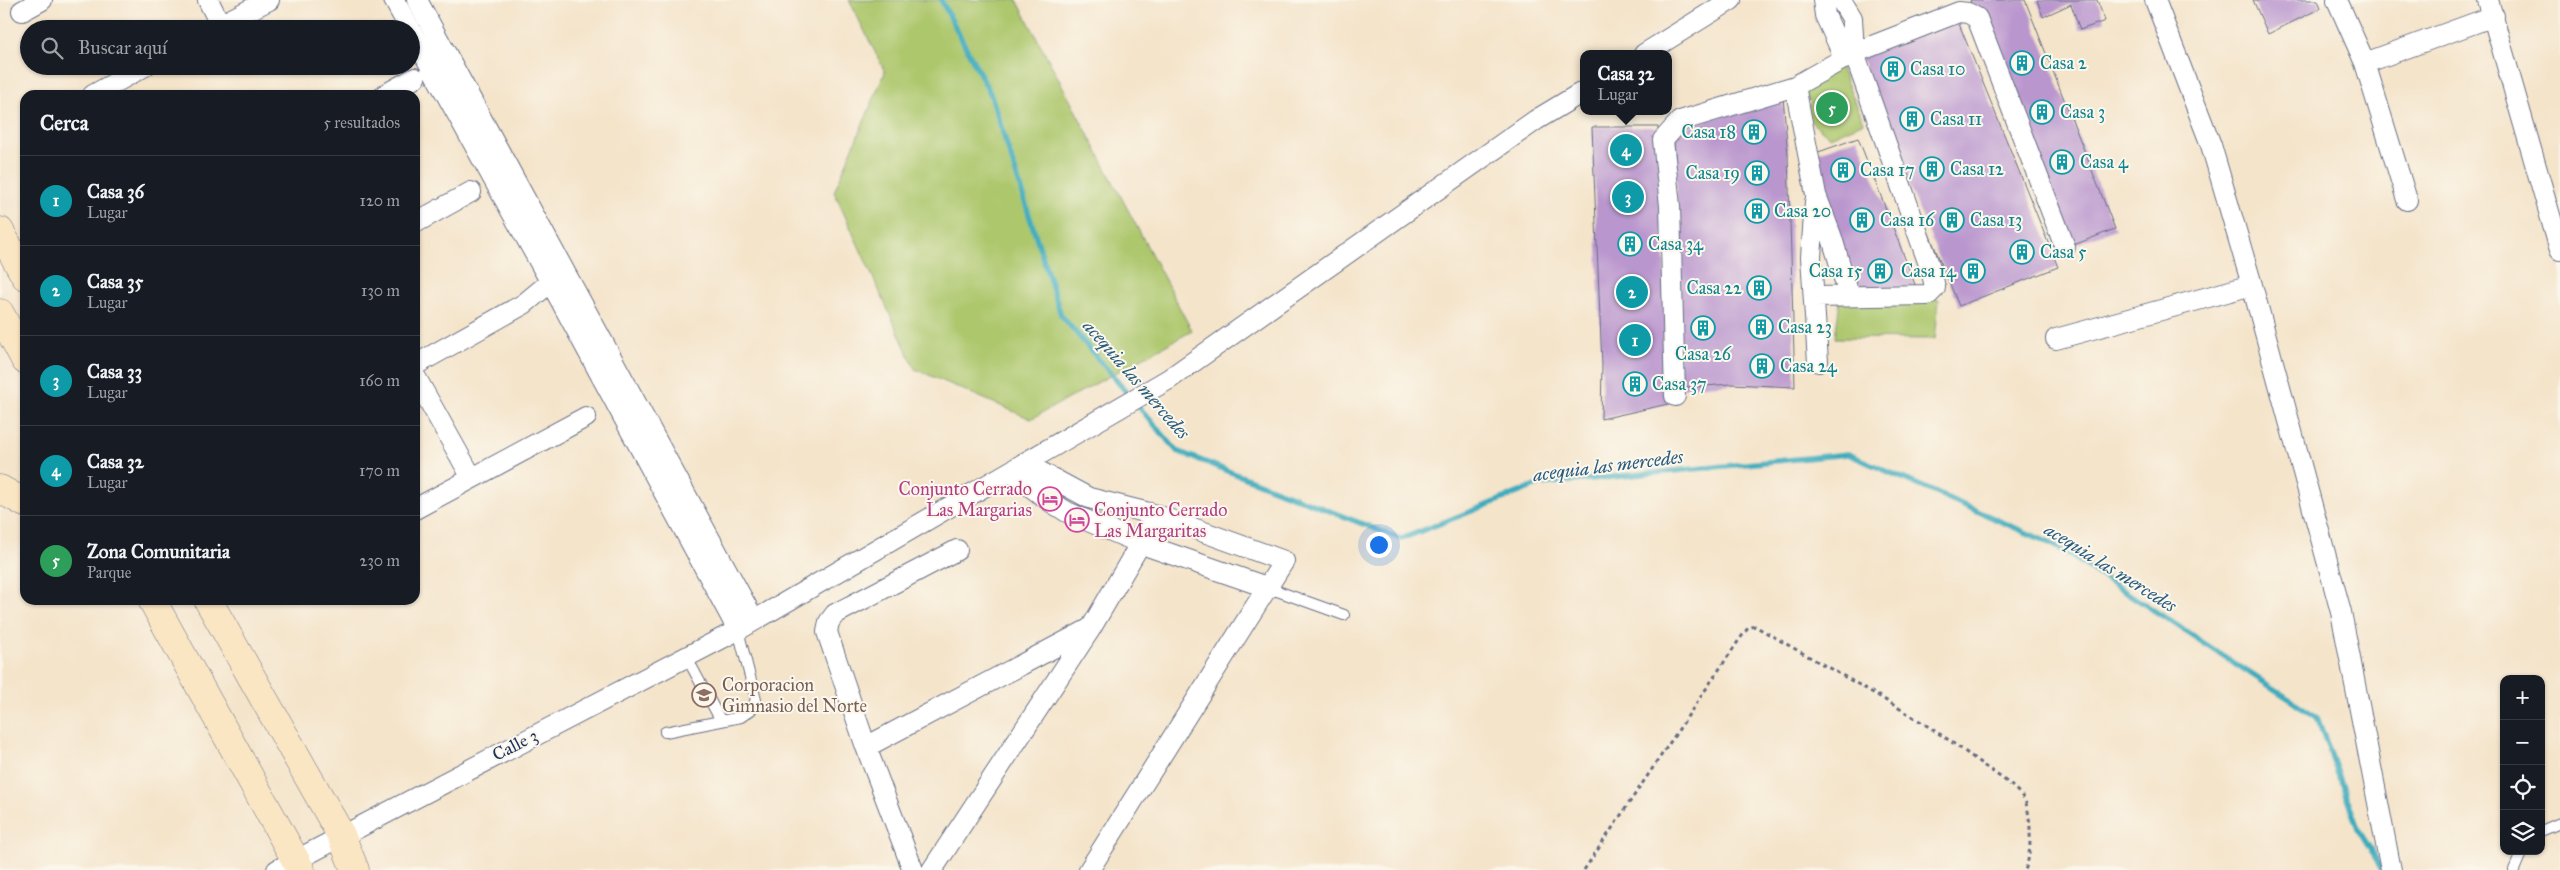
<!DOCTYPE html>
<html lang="es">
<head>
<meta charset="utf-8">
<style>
	:root { --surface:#171b24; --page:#242831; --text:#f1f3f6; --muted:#9ea1a6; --line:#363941; --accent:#1a73e8 }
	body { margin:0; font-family:"IM FELL Great Primer",serif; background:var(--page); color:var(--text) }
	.controls { position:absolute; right:15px; bottom:15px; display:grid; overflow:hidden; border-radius:10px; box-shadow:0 1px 4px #0004 }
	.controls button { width:45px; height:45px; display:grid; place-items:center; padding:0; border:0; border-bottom:1px solid var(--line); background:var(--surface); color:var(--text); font:25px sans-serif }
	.you { position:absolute; left:1378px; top:544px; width:18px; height:18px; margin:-12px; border:4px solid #fff; border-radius:50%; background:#1a73e8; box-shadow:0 0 0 8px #1a73e833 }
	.badge { display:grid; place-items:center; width:32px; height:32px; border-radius:50%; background:var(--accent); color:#fff; font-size:16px; font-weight:700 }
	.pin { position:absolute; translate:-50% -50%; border:2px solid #fff; box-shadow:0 1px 5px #0006 }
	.popup { position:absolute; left:1580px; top:50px; width:92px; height:65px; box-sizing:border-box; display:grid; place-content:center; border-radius:10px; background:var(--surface); filter:drop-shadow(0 1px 4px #0005); font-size:16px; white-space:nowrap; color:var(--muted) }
	.popup b { font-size:19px; color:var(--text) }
	.popup::after { content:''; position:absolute; left:50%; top:100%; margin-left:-10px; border:10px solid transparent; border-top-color:var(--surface) }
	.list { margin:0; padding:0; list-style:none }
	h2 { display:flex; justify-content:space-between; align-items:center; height:65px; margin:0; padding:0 20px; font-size:21px }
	h2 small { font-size:16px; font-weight:400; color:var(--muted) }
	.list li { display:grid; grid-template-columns:32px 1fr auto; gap:15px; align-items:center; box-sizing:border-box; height:90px; padding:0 20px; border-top:1px solid var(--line) }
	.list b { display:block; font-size:19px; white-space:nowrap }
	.list p { margin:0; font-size:16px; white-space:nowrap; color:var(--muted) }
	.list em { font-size:16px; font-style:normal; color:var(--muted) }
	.icon { flex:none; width:28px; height:28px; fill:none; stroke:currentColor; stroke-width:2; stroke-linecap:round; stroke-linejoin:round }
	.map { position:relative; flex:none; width:2560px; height:870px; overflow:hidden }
	.search { position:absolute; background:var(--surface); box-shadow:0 1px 4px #0004; left:20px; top:20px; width:400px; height:55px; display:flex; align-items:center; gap:12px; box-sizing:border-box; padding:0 18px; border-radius:28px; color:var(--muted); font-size:19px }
	.panel { position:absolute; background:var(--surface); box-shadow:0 1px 4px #0004; left:20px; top:90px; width:400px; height:515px; border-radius:15px }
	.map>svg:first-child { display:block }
	.green { fill:#adc76d; stroke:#647b66 }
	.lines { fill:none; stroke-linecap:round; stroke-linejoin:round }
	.stream { stroke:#3eacbd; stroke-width:5.5 }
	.building { fill:#ba96ce }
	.lane-casing { stroke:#676e84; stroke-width:12 }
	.street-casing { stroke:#676e84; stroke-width:22 }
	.secondary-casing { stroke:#676e84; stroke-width:29 }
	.path { stroke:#676e84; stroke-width:3; stroke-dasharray:4 4; stroke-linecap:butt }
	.lane { stroke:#fff; stroke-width:10 }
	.street { stroke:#fff; stroke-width:20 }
	.secondary { stroke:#fbe6c4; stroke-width:28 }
	.labels { text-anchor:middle; stroke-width:4; stroke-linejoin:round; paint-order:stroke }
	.culture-label { font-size:18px; fill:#0d838f; stroke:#fbf7ec; text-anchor:start }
	.hotel-label { font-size:18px; fill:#b23c85; stroke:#fbf7ec; text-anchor:end }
	.education-label { font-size:18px; fill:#785e54; stroke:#fbf7ec; text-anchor:start }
	.street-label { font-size:18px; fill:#1b2f5e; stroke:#fbf7ec }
	.water-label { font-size:19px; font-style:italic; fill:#275b7f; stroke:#fbf7ec }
</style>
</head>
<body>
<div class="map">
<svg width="2560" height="870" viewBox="0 0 2560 870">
	<rect width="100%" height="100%" fill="#fbf7ec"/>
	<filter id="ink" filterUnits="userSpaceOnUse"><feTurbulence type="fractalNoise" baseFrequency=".02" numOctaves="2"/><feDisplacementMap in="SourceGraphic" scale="10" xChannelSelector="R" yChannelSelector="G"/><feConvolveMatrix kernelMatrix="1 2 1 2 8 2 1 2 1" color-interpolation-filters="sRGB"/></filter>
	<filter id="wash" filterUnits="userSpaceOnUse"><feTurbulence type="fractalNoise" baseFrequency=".0096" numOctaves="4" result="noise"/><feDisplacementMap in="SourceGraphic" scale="20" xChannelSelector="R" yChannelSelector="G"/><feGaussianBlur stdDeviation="1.12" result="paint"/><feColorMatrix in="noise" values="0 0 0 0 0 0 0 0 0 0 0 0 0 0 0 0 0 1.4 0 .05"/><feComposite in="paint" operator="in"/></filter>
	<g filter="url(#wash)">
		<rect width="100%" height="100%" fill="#f4e4ca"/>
		<!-- green -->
		<path class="green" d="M849,0H1017L1192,331L1031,419L915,369L834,192L885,72Z
			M1840,67L1864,122L1830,137L1802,115L1811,102L1799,91Z
			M1841,293L1939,300L1935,339L1835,338Z"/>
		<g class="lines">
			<!-- stream -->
			<path class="stream" d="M941,0L991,95L1061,315L1133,400L1177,451L1401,539L1540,484L1848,454L2054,545L2317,717L2359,831L2383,870"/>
		</g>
		<g id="blocks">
			<!-- building -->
			<path class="building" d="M1970,0H2025L2115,229L2066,248Z
				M2037,0H2097L2105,21L2080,30L2071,4L2043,17Z
				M2253,0H2318L2321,8L2268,34Z
				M1957,19L2058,267L1959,306L1896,154L1860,53Z
				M1783,97L1788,155L1795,387L1731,384L1679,388L1676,164L1673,131Z
				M1592,127H1658L1669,362L1668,404L1601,419L1602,365Z
				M1858,138L1877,186L1916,287L1856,293L1810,155Z"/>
		</g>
	</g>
	<g filter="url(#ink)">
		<use href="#blocks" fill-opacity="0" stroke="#676e84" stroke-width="1"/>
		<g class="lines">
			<!-- lane casing -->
			<g class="lane-casing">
				<path id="lane" d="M1269,588L1344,615
					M686,656L721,721
					M665,732L741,717L751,710L756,700L738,630
					M2541,831L2560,823
					M2514,870L2522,851"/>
			</g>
			<!-- street casing -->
			<g class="street-casing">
				<path id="street" d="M208,0L220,24
					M394,0L410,29
					M417,0L754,620
					M1823,0L1825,15L1845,59
					M2155,0L2211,145L2252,285L2341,612L2391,870
					M2337,0L2365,63L2407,200
					M2488,0L2560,250
					M22,11L42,0
					M212,29L269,0
					M411,31L550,281L738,630
					M1644,54L1731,0
					M2365,63L2494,16
					M1795,86L1816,195L1832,238L1849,295
					M93,95L145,66
					M384,95L415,78
					M1815,202L1811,257L1818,362
					M415,223L471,192
					M1815,297L1928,295L1935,288L1932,273L1854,53L1852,18L1841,0
					M2056,339L2252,285
					M415,365L524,304L559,275
					M415,376L472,478
					M1675,396L1670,206L1663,140L1680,121L1795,86L1854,53L1959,12L1968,13L1977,18L2065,247
					M1024,463L1089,498L1157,515L1284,561L1089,870
					M1011,472L1051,502L1067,512L1142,544L1269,588
					M415,509L586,417
					M866,747L1089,629
					M277,870L738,630L1169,379L1536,120L1584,91
					M913,870L866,747L827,632L829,622L835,614L957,550
					M932,870L1091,628L1157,515"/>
			</g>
			<!-- secondary casing -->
			<g class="secondary-casing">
				<path id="secondary" d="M0,231L25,276
					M0,313L25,360
					M0,489L25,503
					M152,600L301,870
					M208,600L341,835L355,870"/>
			</g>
			<!-- path -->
			<path class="path" d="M1584,870L1739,640L1748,628L1755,626C1832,671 1913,711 1983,765C1997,775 2014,785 2024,799C2032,813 2032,855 2025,870"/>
			<!-- lane -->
			<use href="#lane" class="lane"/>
			<!-- street -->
			<use href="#street" class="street"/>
			<!-- secondary -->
			<use href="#secondary" class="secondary"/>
		</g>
	</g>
	<!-- icons -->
	<defs>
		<g id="building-ring" transform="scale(1.25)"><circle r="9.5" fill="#fbf7ec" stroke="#0f9aa8" stroke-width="1.5"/><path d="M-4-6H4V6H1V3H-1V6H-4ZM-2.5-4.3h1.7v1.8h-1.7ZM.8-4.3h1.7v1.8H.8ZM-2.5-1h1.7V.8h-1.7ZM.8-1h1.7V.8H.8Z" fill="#0f9aa8"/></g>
		<g id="hotel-ring" transform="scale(1.25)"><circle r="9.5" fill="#fbf7ec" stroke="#d1479c" stroke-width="1.5"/><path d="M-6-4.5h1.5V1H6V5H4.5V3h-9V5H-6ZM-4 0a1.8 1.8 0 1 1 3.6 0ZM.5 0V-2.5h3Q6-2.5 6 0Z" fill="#d1479c"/></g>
		<g id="school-ring" transform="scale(1.25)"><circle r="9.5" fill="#fbf7ec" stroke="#8d6e63" stroke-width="1.5"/><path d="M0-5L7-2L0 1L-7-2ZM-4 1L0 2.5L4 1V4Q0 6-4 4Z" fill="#8d6e63"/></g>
	</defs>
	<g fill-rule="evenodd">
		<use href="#building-ring" x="2022" y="63"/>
		<use href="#building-ring" x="1893" y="69"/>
		<use href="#building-ring" x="2042" y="112"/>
		<use href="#building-ring" x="1912" y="119"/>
		<use href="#building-ring" x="1754" y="132"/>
		<use href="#building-ring" x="2062" y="162"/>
		<use href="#building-ring" x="1932" y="169"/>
		<use href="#building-ring" x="1843" y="170"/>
		<use href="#building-ring" x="1757" y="173"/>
		<use href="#building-ring" x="1757" y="211"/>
		<use href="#building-ring" x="1862" y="220"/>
		<use href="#building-ring" x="1952" y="220"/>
		<use href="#building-ring" x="1630" y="244"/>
		<use href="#building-ring" x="2022" y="252"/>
		<use href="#building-ring" x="1880" y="271"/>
		<use href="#building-ring" x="1973" y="271"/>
		<use href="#building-ring" x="1759" y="288"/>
		<use href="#building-ring" x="1761" y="327"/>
		<use href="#building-ring" x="1703" y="328"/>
		<use href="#building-ring" x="1762" y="366"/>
		<use href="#building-ring" x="1635" y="384"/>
		<use href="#hotel-ring" x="1050" y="499"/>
		<use href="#hotel-ring" x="1077" y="520"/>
		<use href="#school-ring" x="704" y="695"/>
	</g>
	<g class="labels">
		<!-- culture labels -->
		<g class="culture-label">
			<text x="2040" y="69">Casa 2</text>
			<text x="1910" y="75">Casa 10</text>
			<text x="2060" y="118">Casa 3</text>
			<text x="1930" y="125">Casa 11</text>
			<text x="1736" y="138" text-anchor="end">Casa 18</text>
			<text x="2080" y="168">Casa 4</text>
			<text x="1950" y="175">Casa 12</text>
			<text x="1860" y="176">Casa 17</text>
			<text x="1740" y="179" text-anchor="end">Casa 19</text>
			<text x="1774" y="217">Casa 20</text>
			<text x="1880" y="226">Casa 16</text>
			<text x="1970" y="226">Casa 13</text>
			<text x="1648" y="250">Casa 34</text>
			<text x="2040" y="258">Casa 5</text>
			<text x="1862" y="277" text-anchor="end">Casa 15</text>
			<text x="1956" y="277" text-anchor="end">Casa 14</text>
			<text x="1742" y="294" text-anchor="end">Casa 22</text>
			<text x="1778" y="333">Casa 23</text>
			<text x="1703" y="360" text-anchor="middle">Casa 26</text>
			<text x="1780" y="372">Casa 24</text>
			<text x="1652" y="390">Casa 37</text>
		</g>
		<!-- hotel labels -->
		<g class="hotel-label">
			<text x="1032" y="495">Conjunto Cerrado<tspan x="1032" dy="21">Las Margarias</tspan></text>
			<text x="1094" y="516" text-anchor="start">Conjunto Cerrado<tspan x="1094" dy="21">Las Margaritas</tspan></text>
		</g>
		<!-- education labels -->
		<g class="education-label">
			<text x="722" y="691">Corporacion<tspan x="722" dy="21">Gimnasio del Norte</tspan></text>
		</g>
		<!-- street labels -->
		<g class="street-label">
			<text transform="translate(515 745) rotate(-27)" y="6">Calle 3</text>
		</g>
		<!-- water labels -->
		<g class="water-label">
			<text transform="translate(1137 379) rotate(49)" y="7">acequia las mercedes</text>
			<text transform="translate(1608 465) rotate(-7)" y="7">acequia las mercedes</text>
			<text transform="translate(2111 567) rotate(32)" y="7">acequia las mercedes</text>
		</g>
	</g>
</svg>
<div class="controls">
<button>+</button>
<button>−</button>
<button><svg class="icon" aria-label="locate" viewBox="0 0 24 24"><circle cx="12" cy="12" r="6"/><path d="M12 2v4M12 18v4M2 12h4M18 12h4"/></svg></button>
<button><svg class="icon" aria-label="layers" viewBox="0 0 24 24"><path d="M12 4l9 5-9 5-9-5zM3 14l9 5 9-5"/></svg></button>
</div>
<div class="you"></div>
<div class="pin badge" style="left:1635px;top:340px;background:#0f9aa8">1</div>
<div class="pin badge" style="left:1632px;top:292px;background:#0f9aa8">2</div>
<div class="pin badge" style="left:1628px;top:197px;background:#0f9aa8">3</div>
<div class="pin badge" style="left:1626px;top:150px;background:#0f9aa8">4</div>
<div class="popup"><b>Casa 32</b>Lugar</div>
<div class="pin badge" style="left:1832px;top:108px;background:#2e9e5b">5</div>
<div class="search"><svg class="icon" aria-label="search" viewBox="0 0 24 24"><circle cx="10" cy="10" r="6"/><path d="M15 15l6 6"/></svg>Buscar aquí</div>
<section class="panel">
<h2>Cerca<small>5 resultados</small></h2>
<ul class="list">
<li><span class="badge" style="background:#0f9aa8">1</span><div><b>Casa 36</b><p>Lugar</p></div><em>120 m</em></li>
<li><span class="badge" style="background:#0f9aa8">2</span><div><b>Casa 35</b><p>Lugar</p></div><em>130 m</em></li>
<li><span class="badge" style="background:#0f9aa8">3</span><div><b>Casa 33</b><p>Lugar</p></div><em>160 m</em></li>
<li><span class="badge" style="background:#0f9aa8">4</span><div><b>Casa 32</b><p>Lugar</p></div><em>170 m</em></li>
<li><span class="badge" style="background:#2e9e5b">5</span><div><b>Zona Comunitaria</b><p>Parque</p></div><em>230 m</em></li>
</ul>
</section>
</div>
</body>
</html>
